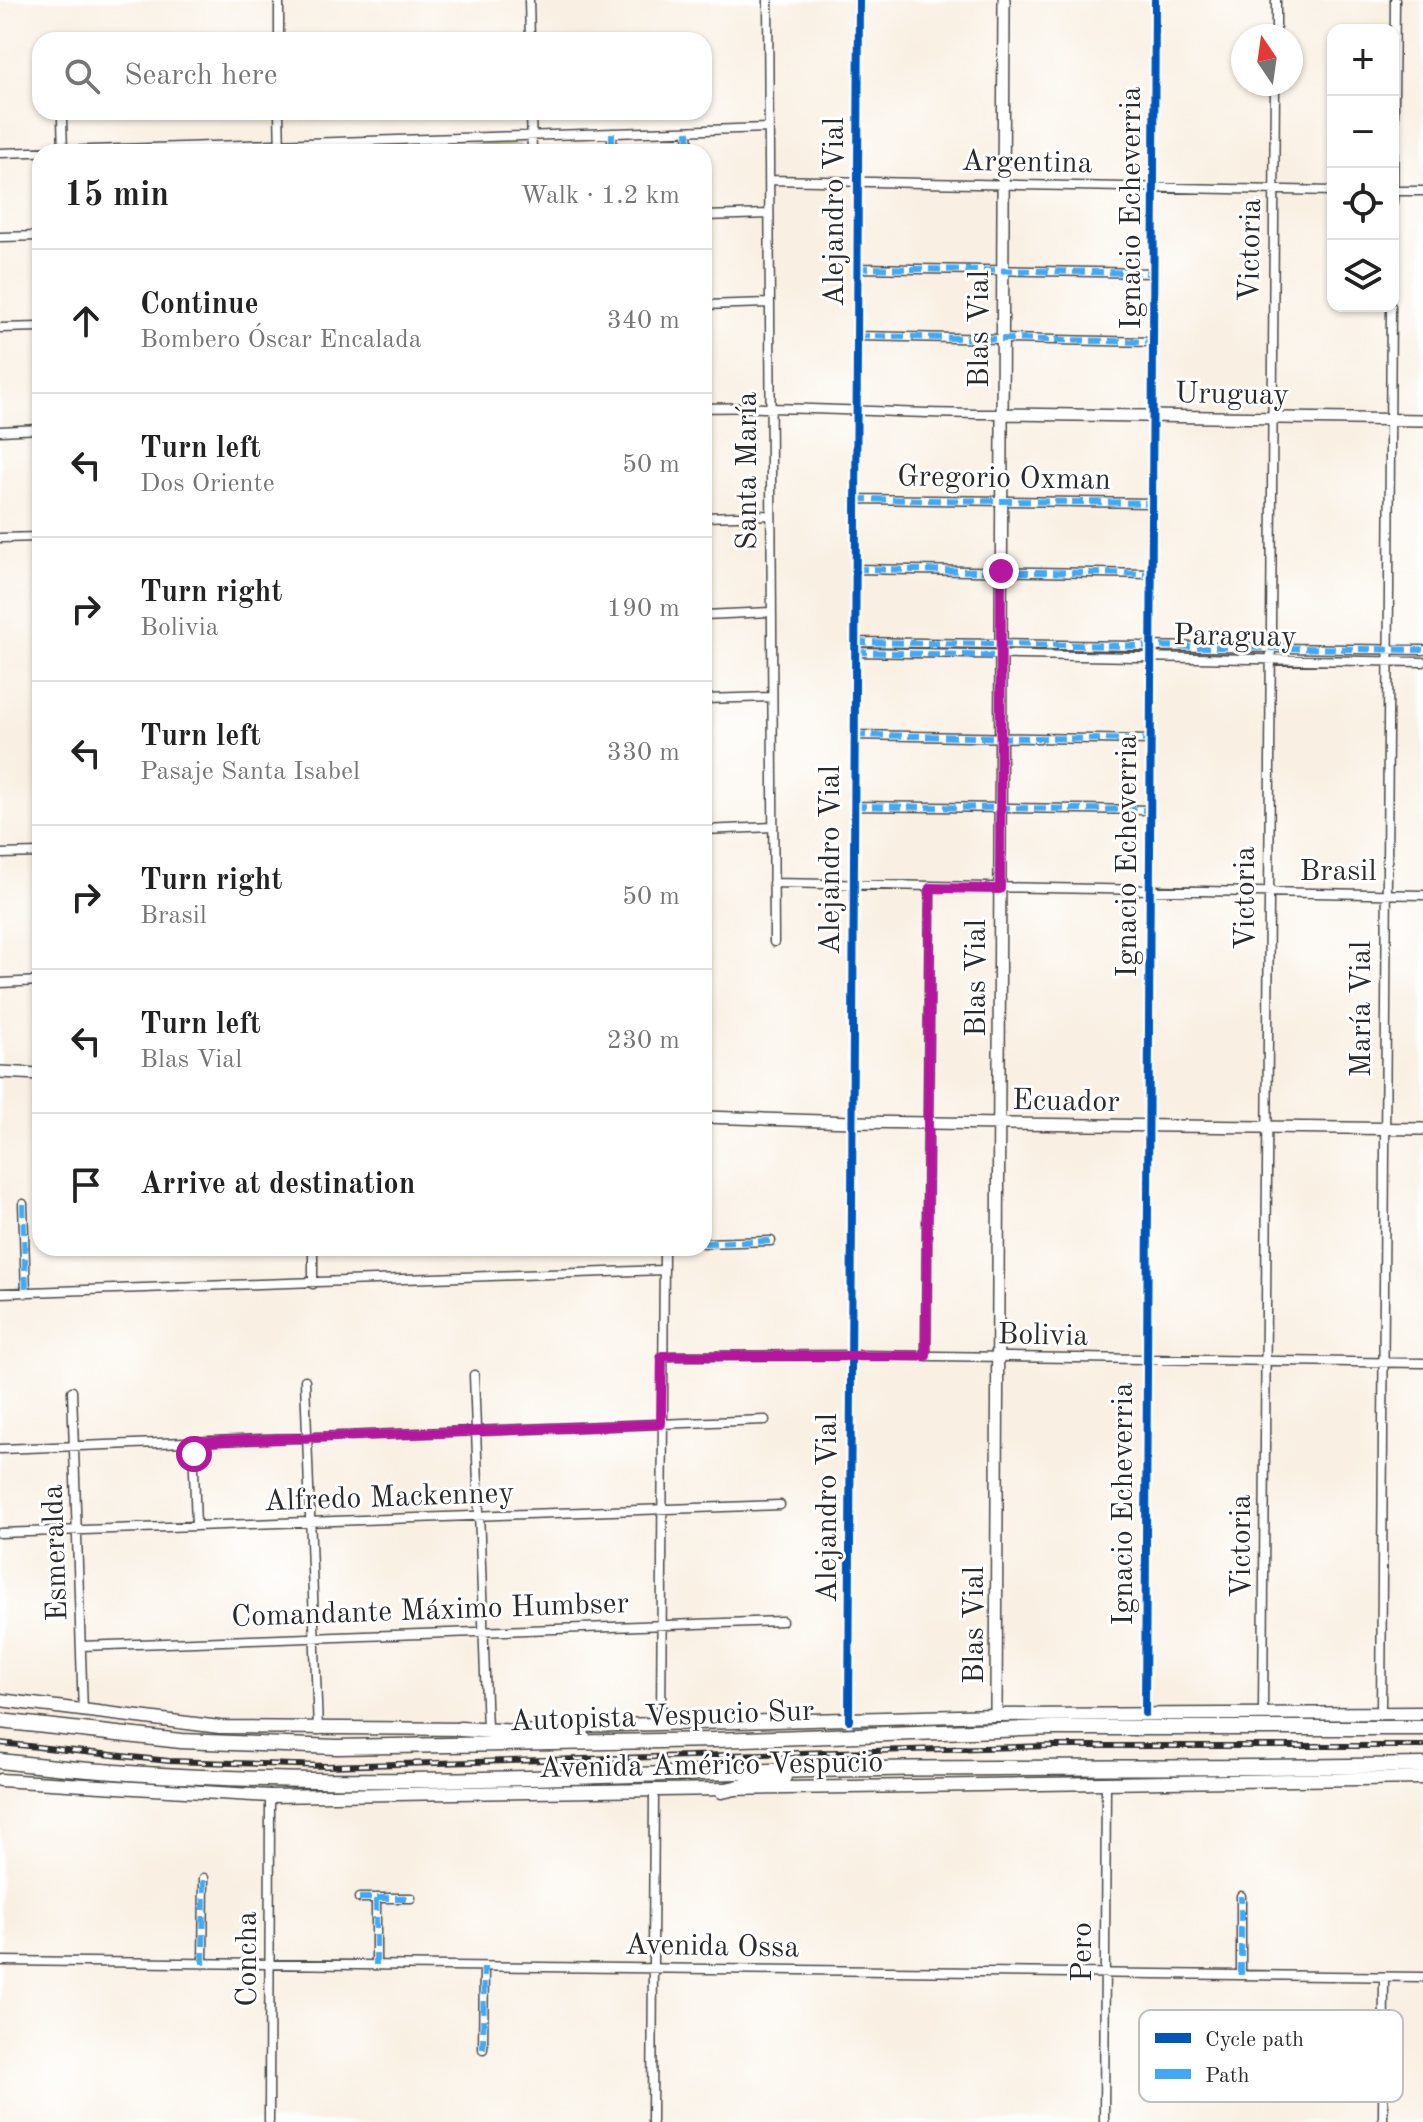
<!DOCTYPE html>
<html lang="en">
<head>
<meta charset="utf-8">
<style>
	:root { --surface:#fff; --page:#f6f6f6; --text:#222; --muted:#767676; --line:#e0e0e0 }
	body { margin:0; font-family:"Old Standard TT",serif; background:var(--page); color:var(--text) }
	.controls { position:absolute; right:24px; top:24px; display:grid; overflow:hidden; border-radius:16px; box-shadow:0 2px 6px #0004 }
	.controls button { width:72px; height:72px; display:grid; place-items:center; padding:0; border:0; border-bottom:2px solid var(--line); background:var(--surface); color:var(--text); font:40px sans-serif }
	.compass { position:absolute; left:1231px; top:24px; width:72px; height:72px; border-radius:50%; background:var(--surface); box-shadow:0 2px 6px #0004; rotate:347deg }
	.stop { position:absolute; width:24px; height:24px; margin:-18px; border:6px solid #b5179e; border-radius:50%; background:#fff }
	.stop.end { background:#b5179e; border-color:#fff; box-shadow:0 2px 8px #0008 }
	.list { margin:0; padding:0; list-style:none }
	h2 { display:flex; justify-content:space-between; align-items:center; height:104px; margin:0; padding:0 32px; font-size:34px }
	h2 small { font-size:26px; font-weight:400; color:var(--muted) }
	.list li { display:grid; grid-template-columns:52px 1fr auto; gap:24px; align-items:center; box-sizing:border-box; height:144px; padding:0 32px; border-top:2px solid var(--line) }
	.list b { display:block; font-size:30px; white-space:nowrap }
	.list p { margin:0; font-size:26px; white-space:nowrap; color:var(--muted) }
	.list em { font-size:26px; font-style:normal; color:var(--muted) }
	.icon { flex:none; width:44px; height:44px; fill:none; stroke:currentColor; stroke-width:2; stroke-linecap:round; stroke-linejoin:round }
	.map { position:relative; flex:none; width:1423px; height:2122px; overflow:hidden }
	.search { position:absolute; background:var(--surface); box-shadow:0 2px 6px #0004; left:32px; top:32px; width:680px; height:88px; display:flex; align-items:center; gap:20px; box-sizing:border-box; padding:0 28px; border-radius:24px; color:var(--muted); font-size:30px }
	.panel { position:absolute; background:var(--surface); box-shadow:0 2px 6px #0004; left:32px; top:144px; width:680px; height:1112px; border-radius:24px }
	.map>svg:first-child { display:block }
	.green { fill:#b8ce72; stroke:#727c4e; stroke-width:2 }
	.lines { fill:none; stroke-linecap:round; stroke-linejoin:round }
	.street-casing { stroke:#4a4947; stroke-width:11 }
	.secondary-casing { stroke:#4a4947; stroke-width:14 }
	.primary-casing { stroke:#4a4947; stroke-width:15 }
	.highway-casing { stroke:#4a4947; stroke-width:17 }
	.street { stroke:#fff; stroke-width:8 }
	.secondary { stroke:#fff; stroke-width:11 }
	.primary { stroke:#fff; stroke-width:12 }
	.highway { stroke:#fff; stroke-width:14 }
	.rail-casing { stroke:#2b2b2b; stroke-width:6 }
	.rail { stroke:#fff; stroke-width:3; stroke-dasharray:9; stroke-linecap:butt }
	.quiet { stroke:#3fa9f5; stroke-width:6; stroke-dasharray:12 6; stroke-linecap:butt }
	.cycleway-casing { stroke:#fff; stroke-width:13 }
	.cycleway { stroke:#0057b8; stroke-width:8 }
	.route { stroke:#b5179e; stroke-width:10 }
	.labels { text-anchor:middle; stroke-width:6; stroke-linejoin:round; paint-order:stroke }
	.street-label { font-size:30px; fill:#2b2b2b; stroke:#fff }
	.key { fill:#fff; stroke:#bfbfbf; stroke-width:2 }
	.key-label { font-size:22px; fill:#2b2b2b }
</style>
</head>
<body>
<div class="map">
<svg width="1423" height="2122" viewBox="0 0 1423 2122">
	<rect width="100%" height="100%" fill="#fff"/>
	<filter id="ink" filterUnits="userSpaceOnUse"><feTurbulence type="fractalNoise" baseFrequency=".0125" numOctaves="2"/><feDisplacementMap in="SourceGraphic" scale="16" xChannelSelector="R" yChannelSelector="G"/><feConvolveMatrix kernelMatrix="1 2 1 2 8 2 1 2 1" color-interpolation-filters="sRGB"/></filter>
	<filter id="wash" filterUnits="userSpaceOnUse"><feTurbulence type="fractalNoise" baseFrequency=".006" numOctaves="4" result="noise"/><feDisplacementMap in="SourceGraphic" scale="32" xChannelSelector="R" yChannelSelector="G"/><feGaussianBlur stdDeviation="1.8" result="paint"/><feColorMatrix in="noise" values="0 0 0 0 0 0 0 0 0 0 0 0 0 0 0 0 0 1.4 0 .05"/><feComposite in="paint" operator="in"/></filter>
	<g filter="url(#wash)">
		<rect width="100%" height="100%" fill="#f9f0e3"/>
		<!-- green -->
		<path class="green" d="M380,144L519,145L524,152H381Z"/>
	</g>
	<g filter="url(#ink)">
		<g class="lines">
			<!-- street casing -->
			<g class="street-casing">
				<path id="street" d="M279,0V40
					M529,0L530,40
					M768,0L774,942
					M1276,36V0
					M279,112L280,152
					M531,112L532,152
					M62,119L63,152
					M688,131L689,152
					M612,133V152
					M0,153L768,128
					M769,180L1333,191
					M1393,191H1423
					M1393,202L1395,0
					M704,216L769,214
					M0,237L40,236
					M857,268L1153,273
					M704,305L769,303
					M0,328L40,327
					M857,336L1153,342
					M704,408C803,405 902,415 1001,414
					M0,431L40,429
					M856,499L1152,503
					M704,517L770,515
					M0,538L40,537
					M855,569L1152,574
					M704,615L771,612
					M855,642L1423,650
					M855,652L1423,662
					M704,699L772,697
					M854,735L1151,740
					M854,806L1150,810
					M704,830L773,827
					M0,854L40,853
					M773,883L1423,895
					M0,983L40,981
					M23,1204L26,1293
					M704,1243L771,1241
					M313,1248V1284
					M0,1293L664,1270
					M662,1356L862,1355L1423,1363
					M926,1356L930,888
					M474,1375L487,1729
					M305,1380L318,1730
					M72,1391L83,1712
					M193,1442L196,1526
					M0,1449L765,1420
					M0,1533L780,1505
					M81,1646L782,1621
					M1145,1713L1155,0
					M1263,1713L1275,84
					M1381,1713L1391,306
					M849,1720L859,0
					M661,1724L664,1248
					M359,1898H411
					M0,1961L1423,1977
					M203,1964L204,1878
					M376,1965V1898
					M1241,1975V1896
					M483,2049L484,1967
					M269,2122L270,1796
					M652,2122L654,1792
					M1104,2122L1106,1782
					M1383,2122L1384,1977"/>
			</g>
			<!-- secondary casing -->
			<g class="secondary-casing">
				<path id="secondary" d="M1001,414L1423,420
					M0,1072L40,1074
					M704,1117L852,1122L1423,1129
					M996,1715L1004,0"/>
			</g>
			<!-- primary casing -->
			<g class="primary-casing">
				<path id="primary" d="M0,1700L220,1727L468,1729
					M542,1727L996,1715L1423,1713
					M0,1780L270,1796L1423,1778"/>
			</g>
			<!-- highway casing -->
			<g class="highway-casing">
				<path id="highway" d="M0,1721L181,1741L337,1747L715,1740L1052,1728H1423
					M460,1729L582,1735
					M0,1761C271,1794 543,1776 815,1770C1018,1766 1220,1769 1423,1765
					M722,1791L784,1777"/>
			</g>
			<!-- street -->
			<use href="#street" class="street"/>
			<!-- secondary -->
			<use href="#secondary" class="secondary"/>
			<!-- primary -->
			<use href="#primary" class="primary"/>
			<!-- highway -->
			<use href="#highway" class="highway"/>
			<!-- rail casing -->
			<g class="rail-casing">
				<path id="rail" d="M0,1743L169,1761L326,1766L1050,1746H1423"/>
			</g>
			<!-- rail -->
			<use href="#rail" class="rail"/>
			<!-- quiet -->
			<path class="quiet" d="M688,131L689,152
				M612,133V152
				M857,268L1153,273
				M857,336L1153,342
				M856,499L1152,503
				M855,569L1152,574
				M855,642L1423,650
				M855,652L1000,656
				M854,735L1151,740
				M854,806L1150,810
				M23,1204L26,1293
				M704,1243L771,1241
				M926,1356L930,888
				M359,1898H411
				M203,1964L204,1878
				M376,1965V1898
				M1241,1975V1896
				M483,2049L484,1967"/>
			<!-- cycleway casing -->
			<g class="cycleway-casing">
				<path id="cycleway" d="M1145,1713L1155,0
					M849,1720L859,0"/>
			</g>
			<!-- cycleway -->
			<use href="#cycleway" class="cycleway"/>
		</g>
	</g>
	<g class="lines" filter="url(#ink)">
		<!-- route -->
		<path class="route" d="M194,1454L193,1442L661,1424L662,1356H926L930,888L1000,889L1001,571"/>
	</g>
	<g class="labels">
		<!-- street labels -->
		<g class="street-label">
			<text transform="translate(1027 161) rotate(1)" y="10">Argentina</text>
			<text transform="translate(1130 208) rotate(-90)" y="10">Ignacio Echeverria</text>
			<text transform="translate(833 212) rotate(-90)" y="10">Alejandro Vial</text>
			<text transform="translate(1249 250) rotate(-89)" y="10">Victoria</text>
			<text transform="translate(978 329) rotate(-90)" y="10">Blas Vial</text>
			<text transform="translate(1232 393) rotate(1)" y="10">Uruguay</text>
			<text transform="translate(746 471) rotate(-90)" y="10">Santa María</text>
			<text transform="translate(1004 477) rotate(1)" y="10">Gregorio Oxman</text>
			<text transform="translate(1235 635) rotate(1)" y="10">Paraguay</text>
			<text transform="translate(1126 856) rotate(-90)" y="10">Ignacio Echeverria</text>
			<text transform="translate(829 860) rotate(-90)" y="10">Alejandro Vial</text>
			<text x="1338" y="880">Brasil</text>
			<text transform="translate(1244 898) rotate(-90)" y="10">Victoria</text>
			<text transform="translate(975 978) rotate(-90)" y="10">Blas Vial</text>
			<text transform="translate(1360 1009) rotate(-90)" y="10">María Vial</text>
			<text transform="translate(1066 1100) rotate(1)" y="10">Ecuador</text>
			<text transform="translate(1043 1334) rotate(1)" y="10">Bolivia</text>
			<text transform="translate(389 1496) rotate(-2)" y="10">Alfredo Mackenney</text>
			<text transform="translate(1122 1504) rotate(-90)" y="10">Ignacio Echeverria</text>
			<text transform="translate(826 1508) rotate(-90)" y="10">Alejandro Vial</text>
			<text transform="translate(1240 1546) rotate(-90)" y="10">Victoria</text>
			<text transform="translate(54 1553) rotate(-92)" y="10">Esmeralda</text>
			<text transform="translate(430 1609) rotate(-2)" y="10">Comandante Máximo Humbser</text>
			<text transform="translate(973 1625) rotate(-90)" y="10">Blas Vial</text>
			<text transform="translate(662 1715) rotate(-2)" y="10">Autopista Vespucio Sur</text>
			<text transform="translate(711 1764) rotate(-1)" y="10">Avenida Américo Vespucio</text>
			<text transform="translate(712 1945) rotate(1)" y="10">Avenida Ossa</text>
			<text transform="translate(1081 1952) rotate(-90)" y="10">Pero</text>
			<text transform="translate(246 1959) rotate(-90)" y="10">Concha</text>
		</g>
	</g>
	<!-- legend -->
	<rect x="1139" y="2010" width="264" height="92" rx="12" class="key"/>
	<rect x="1155" y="2033" width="36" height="10" fill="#0057b8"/>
	<rect x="1155" y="2069" width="36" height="10" fill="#3fa9f5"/>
	<g class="key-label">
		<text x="1205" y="2046">Cycle path</text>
		<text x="1205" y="2082">Path</text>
	</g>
</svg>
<div class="controls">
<button>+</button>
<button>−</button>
<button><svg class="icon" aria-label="locate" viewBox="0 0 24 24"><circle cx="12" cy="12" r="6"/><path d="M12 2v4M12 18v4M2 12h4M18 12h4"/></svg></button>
<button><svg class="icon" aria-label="layers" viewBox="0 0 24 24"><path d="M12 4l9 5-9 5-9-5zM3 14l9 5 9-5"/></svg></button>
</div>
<svg class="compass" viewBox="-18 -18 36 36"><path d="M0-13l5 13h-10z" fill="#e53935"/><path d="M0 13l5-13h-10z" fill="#767676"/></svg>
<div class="stop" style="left:194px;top:1454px"></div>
<div class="stop end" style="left:1001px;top:571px"></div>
<div class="search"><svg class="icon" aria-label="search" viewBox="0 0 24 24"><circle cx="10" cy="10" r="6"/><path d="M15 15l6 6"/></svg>Search here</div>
<section class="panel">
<h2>15 min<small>Walk · 1.2 km</small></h2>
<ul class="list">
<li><svg class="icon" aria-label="ahead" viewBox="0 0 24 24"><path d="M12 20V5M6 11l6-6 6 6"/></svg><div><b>Continue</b><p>Bombero Óscar Encalada</p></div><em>340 m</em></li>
<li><svg class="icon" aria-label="left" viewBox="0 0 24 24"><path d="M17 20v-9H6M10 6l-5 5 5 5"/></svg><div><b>Turn left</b><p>Dos Oriente</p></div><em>50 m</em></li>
<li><svg class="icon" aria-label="right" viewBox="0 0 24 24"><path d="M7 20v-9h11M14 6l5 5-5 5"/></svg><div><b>Turn right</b><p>Bolivia</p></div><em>190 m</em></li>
<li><svg class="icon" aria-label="left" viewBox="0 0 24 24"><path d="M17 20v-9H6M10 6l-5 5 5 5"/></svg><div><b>Turn left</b><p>Pasaje Santa Isabel</p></div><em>330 m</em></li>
<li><svg class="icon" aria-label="right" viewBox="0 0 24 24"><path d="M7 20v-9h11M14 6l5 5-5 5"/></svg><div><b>Turn right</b><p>Brasil</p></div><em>50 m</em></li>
<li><svg class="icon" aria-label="left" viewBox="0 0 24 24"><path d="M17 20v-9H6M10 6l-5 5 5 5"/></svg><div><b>Turn left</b><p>Blas Vial</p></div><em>230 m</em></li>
<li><svg class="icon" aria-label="arrive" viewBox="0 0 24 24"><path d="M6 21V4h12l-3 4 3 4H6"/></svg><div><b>Arrive at destination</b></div></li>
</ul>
</section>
</div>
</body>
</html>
